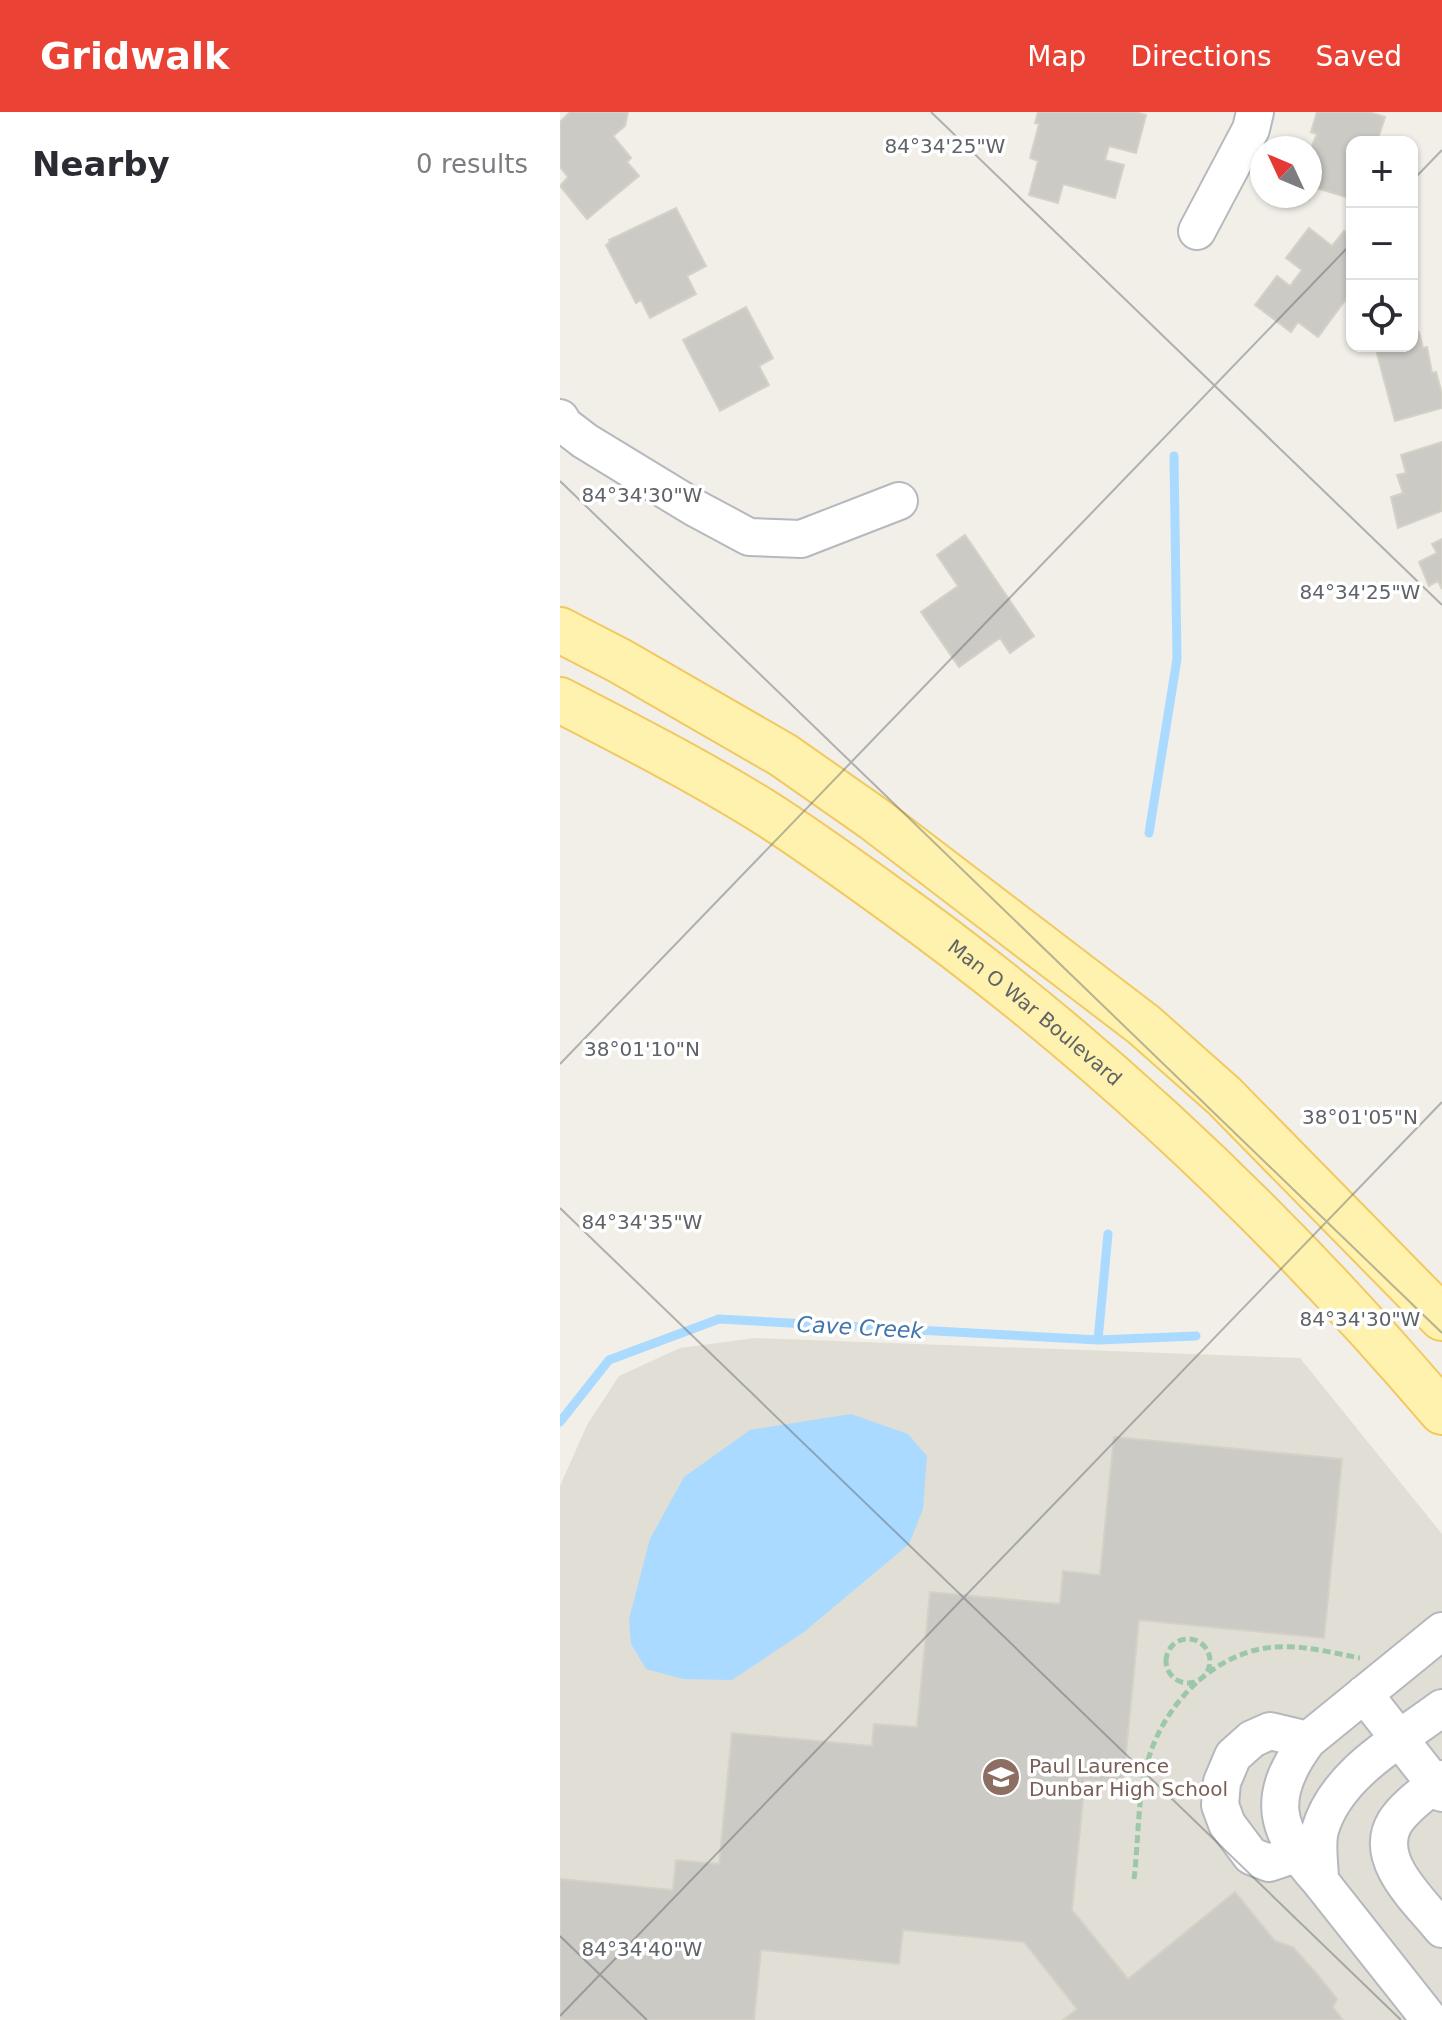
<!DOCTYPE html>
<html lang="en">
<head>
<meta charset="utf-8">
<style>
	:root { --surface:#fff; --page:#f7f7f7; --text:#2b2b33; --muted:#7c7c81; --line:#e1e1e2; --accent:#ea4335 }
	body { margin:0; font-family:"DejaVu Sans",sans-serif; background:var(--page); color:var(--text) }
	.controls { position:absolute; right:24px; top:24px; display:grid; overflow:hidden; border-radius:16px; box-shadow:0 2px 6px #0004 }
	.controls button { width:72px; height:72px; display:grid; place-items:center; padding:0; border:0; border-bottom:2px solid var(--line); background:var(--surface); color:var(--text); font:40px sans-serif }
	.compass { position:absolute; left:690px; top:24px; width:72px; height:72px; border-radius:50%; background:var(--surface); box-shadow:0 2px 6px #0004; rotate:314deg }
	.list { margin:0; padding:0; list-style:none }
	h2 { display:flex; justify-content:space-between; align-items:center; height:104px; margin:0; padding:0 32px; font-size:34px }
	h2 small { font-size:26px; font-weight:400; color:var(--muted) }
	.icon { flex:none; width:44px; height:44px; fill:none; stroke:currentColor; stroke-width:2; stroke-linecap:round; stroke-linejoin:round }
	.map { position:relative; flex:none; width:882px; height:1908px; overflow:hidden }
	header { display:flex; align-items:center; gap:48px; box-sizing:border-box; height:112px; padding:0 40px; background:var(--accent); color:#fff }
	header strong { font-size:38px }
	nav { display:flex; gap:44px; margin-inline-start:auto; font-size:28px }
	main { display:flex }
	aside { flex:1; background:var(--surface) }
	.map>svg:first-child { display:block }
	.education { fill:#e1ded6 }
	.water { fill:#aadaff }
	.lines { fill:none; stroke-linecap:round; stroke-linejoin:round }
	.stream { stroke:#aadaff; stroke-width:9 }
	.building { fill:#cccac5; stroke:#d6d1c6; stroke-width:2 }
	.minor-casing { stroke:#b5b8bc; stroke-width:40 }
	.major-casing { stroke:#f2c960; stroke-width:48 }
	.path { stroke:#9cc7a9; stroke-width:5; stroke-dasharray:8 4; stroke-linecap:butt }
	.minor { stroke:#fff; stroke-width:36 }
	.major { stroke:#fff2af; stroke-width:44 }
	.ticks { fill:none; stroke:#5f6368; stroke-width:2; stroke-opacity:0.45 }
	.labels { text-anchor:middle; stroke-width:7; stroke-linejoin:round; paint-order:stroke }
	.street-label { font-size:20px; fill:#5f6368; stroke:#fff }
	.education-label { font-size:20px; fill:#785e54; stroke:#fff; text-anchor:start }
	.water-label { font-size:22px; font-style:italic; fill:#4174aa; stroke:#fff }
	.ticks-label { font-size:20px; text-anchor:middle; fill:#5f6368; stroke:#fff; stroke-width:7; stroke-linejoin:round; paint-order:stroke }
</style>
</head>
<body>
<header>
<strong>Gridwalk</strong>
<nav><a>Map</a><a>Directions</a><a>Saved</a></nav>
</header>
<main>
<aside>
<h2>Nearby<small>0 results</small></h2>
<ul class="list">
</ul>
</aside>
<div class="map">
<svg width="882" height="1908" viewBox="0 0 882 1908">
	<rect width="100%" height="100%" fill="#f1efe8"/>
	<!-- education -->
	<path class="education" d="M195,1226L740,1246L882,1422V1908H0V1374L27,1313L59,1264L120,1236Z"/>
	<!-- water -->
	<path class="water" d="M291,1302L348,1322L367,1344L363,1397L349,1432L244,1520L172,1568L123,1567L86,1557L71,1532L69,1507L90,1427L124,1365L190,1318Z"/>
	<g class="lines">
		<!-- stream -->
		<path class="stream" d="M589,721L617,547L614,344
			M538,1228L548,1122
			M0,1310L49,1248L159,1207L538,1228L636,1224"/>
	</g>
	<!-- building -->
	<path class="building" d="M10,0H68L65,14L53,24L71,46L67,50L79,64L27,107L0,74L8,65L0,55V10Z
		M478,0H575L586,3L576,41L549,34L545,48L564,53L555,86L503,72L498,91L469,83L478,49L470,46L479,12L475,11Z
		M757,0H809L825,5L817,30H792V87L750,74V39L757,22L751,20Z
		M116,96L146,154L127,164L136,182L90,206L81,188L76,191L46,133L50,130L49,128Z
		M749,116L772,134L784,119L792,126V179L758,225L738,210L731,220L695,193L717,164L730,174L742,158L726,146Z
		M186,195L213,246L199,254L209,273L160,299L123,228Z
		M859,220L863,236L867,235L872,261L876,260L882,282V296L835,309L815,234H852V221Z
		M882,330V399L838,416L831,385L843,381L837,363L846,361L841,343Z
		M405,423L474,524L450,541L440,526L399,555L361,500L398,474L377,443Z
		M882,427V477L878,469L869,474L859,450L877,441L872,432Z
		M554,1325L782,1347L764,1526L579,1508L563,1671L525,1668L512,1798L568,1867L675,1780L715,1829L733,1835L757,1862L777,1887L773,1895L783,1908H503L517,1897L464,1830L343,1818L339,1852L201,1838L194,1908H0V1767L113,1778L116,1748L159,1752L172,1621L312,1634L314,1612L357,1615L370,1480L500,1492L503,1459L540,1463Z"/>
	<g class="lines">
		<!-- minor casing -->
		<g class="minor-casing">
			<path id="minor" d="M637,119L691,17L695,0
				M0,306L4,313L25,329L135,396L189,425L241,427L339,389
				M882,1519L748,1628C705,1685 714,1718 760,1769C760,1753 756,1733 760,1718C776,1662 838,1629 882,1596
				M804,1582L882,1681
				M882,1667C867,1679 846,1693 835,1710C812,1748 860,1789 882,1817
				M736,1742L709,1751L691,1744L667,1712L660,1693L662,1670L673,1644L692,1627L710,1619L748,1628
				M760,1769L870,1908"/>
		</g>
		<!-- major casing -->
		<g class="major-casing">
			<g id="major">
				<path d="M0,518L60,549L223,643L313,706L584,913L664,984L882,1206"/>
				<path id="s1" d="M0,588C68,623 136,658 201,698C247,727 291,759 335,791C538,937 720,1110 882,1300"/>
			</g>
		</g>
		<!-- path -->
		<path class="path" d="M606 1549a22 22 0 1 1 44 0a22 22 0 1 1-44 0Z
			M574,1767C579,1727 577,1683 589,1645C606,1590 656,1539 715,1535C744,1533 773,1541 800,1546"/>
		<!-- minor -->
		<use href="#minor" class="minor"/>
		<!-- major -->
		<use href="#major" class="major"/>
	</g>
	<!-- ticks -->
	<path class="ticks" d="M371,0L882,493M852,69L882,38M0,369L882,1221M0,952L792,131M0,1096L841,1908M0,1824L87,1908M0,1904L882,990"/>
	<!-- icons -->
	<defs>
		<g id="school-disc" transform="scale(2)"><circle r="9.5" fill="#8d6e63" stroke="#fff"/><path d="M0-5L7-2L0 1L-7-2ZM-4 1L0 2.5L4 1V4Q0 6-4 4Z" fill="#fff"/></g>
	</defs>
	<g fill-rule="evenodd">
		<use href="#school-disc" x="441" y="1665"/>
	</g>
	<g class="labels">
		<!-- street labels -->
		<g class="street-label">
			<text dy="7" stroke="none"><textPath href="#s1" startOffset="570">Man O War Boulevard</textPath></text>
		</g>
		<!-- education labels -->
		<g class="education-label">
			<text x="469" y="1661">Paul Laurence<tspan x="469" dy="23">Dunbar High School</tspan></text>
		</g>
		<!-- water labels -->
		<g class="water-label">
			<text transform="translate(300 1215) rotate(3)" y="8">Cave Creek</text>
		</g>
	</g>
	<g class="ticks-label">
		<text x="385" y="41">84°34'25"W</text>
		<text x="82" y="390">84°34'30"W</text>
		<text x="800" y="487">84°34'25"W</text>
		<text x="82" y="944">38°01'10"N</text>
		<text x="800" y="1012">38°01'05"N</text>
		<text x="82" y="1117">84°34'35"W</text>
		<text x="800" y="1214">84°34'30"W</text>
		<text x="82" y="1844">84°34'40"W</text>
	</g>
</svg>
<div class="controls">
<button>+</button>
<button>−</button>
<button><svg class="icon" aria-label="locate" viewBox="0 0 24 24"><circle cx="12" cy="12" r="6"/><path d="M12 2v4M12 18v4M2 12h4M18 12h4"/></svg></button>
</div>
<svg class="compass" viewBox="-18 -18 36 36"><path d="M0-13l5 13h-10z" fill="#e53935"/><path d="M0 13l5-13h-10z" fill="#7c7c81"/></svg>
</div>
</main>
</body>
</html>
